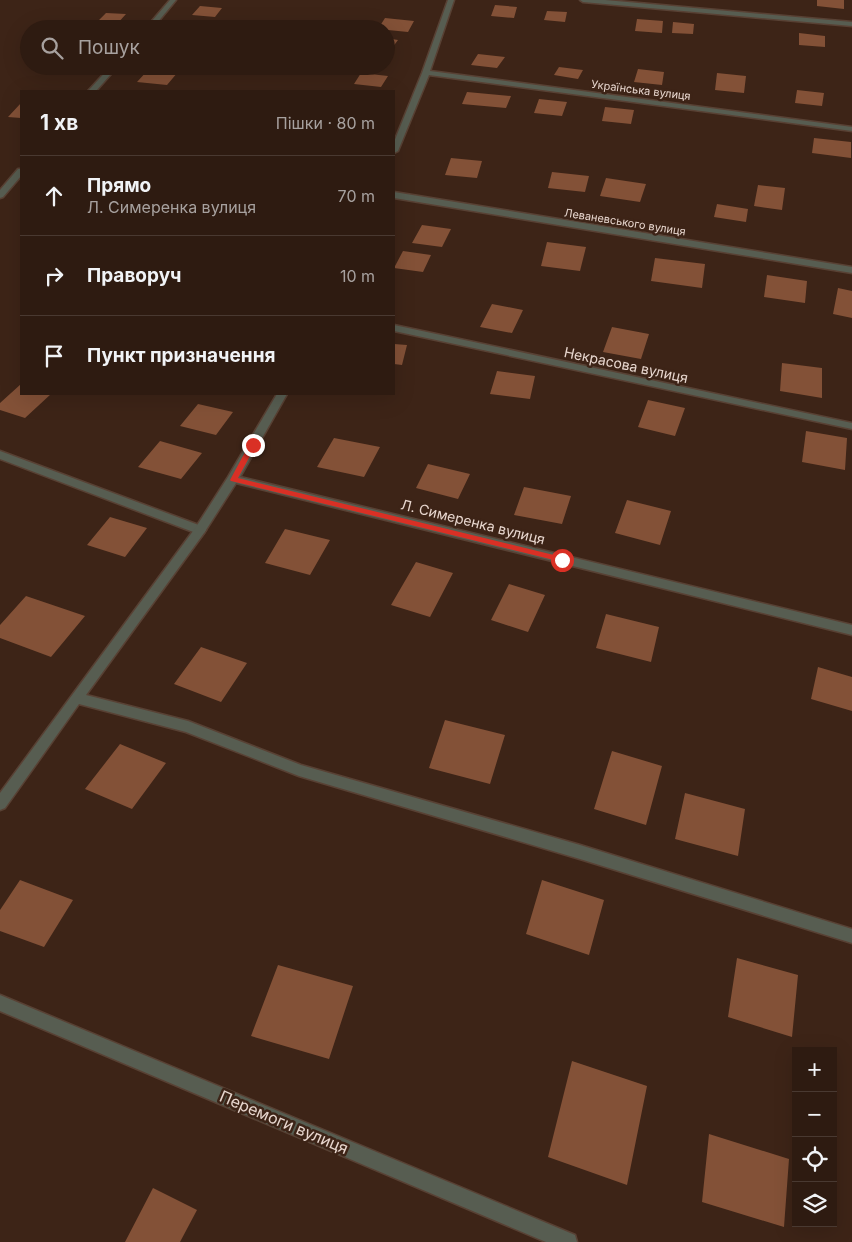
<!DOCTYPE html>
<html lang="uk">
<head>
<meta charset="utf-8">
<style>
	:root { --surface:#2e1b11; --page:#36241a; --text:#f1f3f6; --muted:#a7a19f; --line:#493931 }
	body { margin:0; font-family:Inter,sans-serif; background:var(--page); color:var(--text) }
	.controls { position:absolute; right:15px; bottom:15px; display:grid; overflow:hidden; border-radius:0px; box-shadow:0 5px 20px #0002 }
	.controls button { width:45px; height:45px; display:grid; place-items:center; padding:0; border:0; border-bottom:1px solid var(--line); background:var(--surface); color:var(--text); font:25px sans-serif }
	.stop { position:absolute; width:15px; height:15px; margin:-11px; border:4px solid #d93025; border-radius:50%; background:#fff }
	.stop.end { background:#d93025; border-color:#fff; box-shadow:0 1px 5px #0008 }
	.list { margin:0; padding:0; list-style:none }
	h2 { display:flex; justify-content:space-between; align-items:center; height:65px; margin:0; padding:0 20px; font-size:21px }
	h2 small { font-size:16px; font-weight:400; color:var(--muted) }
	.list li { display:grid; grid-template-columns:32px 1fr auto; gap:15px; align-items:center; box-sizing:border-box; height:80px; padding:0 20px; border-top:1px solid var(--line) }
	.list b { display:block; font-size:19px; white-space:nowrap }
	.list p { margin:0; font-size:16px; white-space:nowrap; color:var(--muted) }
	.list em { font-size:16px; font-style:normal; color:var(--muted) }
	.icon { flex:none; width:28px; height:28px; fill:none; stroke:currentColor; stroke-width:2; stroke-linecap:round; stroke-linejoin:round }
	.map { position:relative; flex:none; width:852px; height:1242px; overflow:hidden }
	.search { position:absolute; background:var(--surface); box-shadow:0 5px 20px #0002; left:20px; top:20px; width:375px; height:55px; display:flex; align-items:center; gap:12px; box-sizing:border-box; padding:0 18px; border-radius:28px; color:var(--muted); font-size:19px }
	.panel { position:absolute; background:var(--surface); box-shadow:0 5px 20px #0002; left:20px; top:90px; width:375px; height:305px; border-radius:0px }
	.map>svg:first-child { display:block }
	.building { fill:#835137 }
	.lines { fill:none; stroke-linecap:round; stroke-linejoin:round }
	.lane-casing { stroke:#584134; stroke-width:3 }
	.street-casing { stroke:#584134; stroke-width:3 }
	.lane { fill:#575d51; fill-rule:evenodd }
	.street { fill:#575d51; fill-rule:evenodd }
	.route { fill:#d93025 }
	.labels { text-anchor:middle; stroke-width:5; stroke-linejoin:round; paint-order:stroke }
	.far-street-label { font-size:11px; fill:#e8d7cf; stroke:#3d2417 }
	.street-label { font-size:14px; fill:#e8d7cf; stroke:#3d2417 }
	.near-street-label { font-size:16px; fill:#e8d7cf; stroke:#3d2417 }
</style>
</head>
<body>
<div class="map">
<svg width="852" height="1242" viewBox="0 0 852 1242">
	<rect width="100%" height="100%" fill="#3d2417"/>
	<!-- building -->
	<path class="building" d="M817,0H844V9L817,6Z
		M495,5L517,7L514,18L491,16Z
		M200,6L222,8L215,17L192,15Z
		M547,11L567,12L565,22L544,20Z
		M106,13L126,14L117,24L96,23Z
		M385,18L414,21L408,32L378,29Z
		M637,19L663,21L662,33L635,31Z
		M673,22L694,24L693,34L672,33Z
		M799,33L825,36V47L799,45Z
		M386,38L398,40L389,52L386,51Z
		M478,54L505,57L497,68L471,65Z
		M559,67L583,70L578,79L554,75Z
		M638,69L664,72L662,85L634,82Z
		M148,70L178,72L167,85L137,82Z
		M361,73L388,76L381,87L354,84Z
		M717,73L746,76L744,93L715,90Z
		M797,90L824,93L822,106L795,103Z
		M467,92L511,96L506,108L462,104Z
		M539,99L567,102L562,116L534,113Z
		M21,103V118L8,117Z
		M605,107L634,110L631,124L602,121Z
		M814,138L851,142V158L812,153Z
		M451,158L482,161L477,178L445,175Z
		M552,172L589,176L585,192L548,188Z
		M606,178L646,184L640,202L600,196Z
		M758,185L785,188L782,210L754,206Z
		M717,204L748,209L746,222L714,217Z
		M422,225L451,229L442,247L412,243Z
		M547,242L586,247L580,271L541,266Z
		M403,251L431,255L423,272L394,268Z
		M655,258L705,264L702,288L651,281Z
		M767,275L807,281L805,303L764,297Z
		M838,288L852,291V318L833,314Z
		M492,304L523,310L512,333L480,327Z
		M612,327L649,334L641,359L603,352Z
		M394,344L407,345L402,365L394,364Z
		M782,363L822,368V398L780,391Z
		M497,371L535,376L530,399L490,394Z
		M21,384V394H51L25,418L0,410V403Z
		M648,400L685,408L675,436L638,427Z
		M198,404L233,412L216,435L180,426Z
		M806,431L847,438L845,470L802,462Z
		M334,438L380,447L364,477L317,467Z
		M160,441L202,453L181,479L138,467Z
		M428,464L470,474L458,499L416,488Z
		M524,487L571,496L562,524L514,515Z
		M627,500L671,511L660,545L615,533Z
		M110,517L147,528L125,557L87,545Z
		M285,529L330,540L310,575L265,563Z
		M416,562L453,573L430,617L391,605Z
		M509,584L545,595L528,632L491,620Z
		M26,596L85,616L51,657L0,638V625Z
		M606,614L659,627L651,662L596,648Z
		M201,647L247,663L221,702L174,684Z
		M818,667L852,677V711L811,699Z
		M445,720L505,735L490,784L429,768Z
		M120,744L166,763L132,809L85,789Z
		M612,751L662,766L646,825L594,809Z
		M685,793L745,809L738,856L675,839Z
		M20,880L73,900L44,947L0,931V910Z
		M542,880L604,900L589,955L526,934Z
		M737,958L798,975L792,1037L728,1017Z
		M278,965L353,986L329,1059L251,1036Z
		M572,1061L647,1086L627,1185L548,1157Z
		M709,1134L789,1159L784,1227L702,1202Z
		M153,1188L197,1210L180,1242H125Z"/>
	<g class="lines">
		<!-- lane casing -->
		<g class="lane-casing">
			<path id="lane" d="M0,451L204,527L206,530L204,533H196L0,459Z"/>
		</g>
		<!-- street casing -->
		<g class="street-casing">
			<path id="street" d="M170,0H176L152,29H145Z
				M448,0H454L430,71L852,127V131L429,75L398,151L394,153V142L422,73Z
				M580,0H605L852,22V26L583,2Z
				M111,66H118L96,91H88Z
				M18,169H21V176L3,197L0,198V190Z
				M394,192L852,267V273L394,198Z
				M394,325L852,423V429L394,331Z
				M277,394H287L240,477L852,625V635L236,483L204,533L86,695L188,721L301,765L580,845L852,929V943L580,859L299,776L186,732L79,704L5,808L0,810V793L196,527L228,477Z
				M0,995L575,1235L577,1242H546L0,1011Z"/>
		</g>
		<!-- lane -->
		<use href="#lane" class="lane"/>
		<!-- street -->
		<use href="#street" class="street"/>
	</g>
	<!-- route -->
	<path class="route" d="M250,443L256,445L238,478L562,557L566,560L562,562L231,481L230,480Z"/>
	<g class="labels">
		<!-- far-street labels -->
		<g class="far-street-label">
			<text transform="translate(641 90) rotate(7)" y="4">Українська вулиця</text>
			<text transform="translate(625 222) rotate(9)" y="4">Леваневського вулиця</text>
		</g>
		<!-- street labels -->
		<g class="street-label">
			<text transform="translate(626 365) rotate(12)" y="5">Некрасова вулиця</text>
			<text transform="translate(473 522) rotate(14)" y="5">Л. Симеренка вулиця</text>
		</g>
		<!-- near-street labels -->
		<g class="near-street-label">
			<text transform="translate(284 1122) rotate(23)" y="6">Перемоги вулиця</text>
		</g>
	</g>
</svg>
<div class="controls">
<button>+</button>
<button>−</button>
<button><svg class="icon" aria-label="locate" viewBox="0 0 24 24"><circle cx="12" cy="12" r="6"/><path d="M12 2v4M12 18v4M2 12h4M18 12h4"/></svg></button>
<button><svg class="icon" aria-label="layers" viewBox="0 0 24 24"><path d="M12 4l9 5-9 5-9-5zM3 14l9 5 9-5"/></svg></button>
</div>
<div class="stop" style="left:562px;top:560px"></div>
<div class="stop end" style="left:253px;top:445px"></div>
<div class="search"><svg class="icon" aria-label="search" viewBox="0 0 24 24"><circle cx="10" cy="10" r="6"/><path d="M15 15l6 6"/></svg>Пошук</div>
<section class="panel">
<h2>1 хв<small>Пішки · 80 m</small></h2>
<ul class="list">
<li><svg class="icon" aria-label="ahead" viewBox="0 0 24 24"><path d="M12 20V5M6 11l6-6 6 6"/></svg><div><b>Прямо</b><p>Л. Симеренка вулиця</p></div><em>70 m</em></li>
<li><svg class="icon" aria-label="right" viewBox="0 0 24 24"><path d="M7 20v-9h11M14 6l5 5-5 5"/></svg><div><b>Праворуч</b></div><em>10 m</em></li>
<li><svg class="icon" aria-label="arrive" viewBox="0 0 24 24"><path d="M6 21V4h12l-3 4 3 4H6"/></svg><div><b>Пункт призначення</b></div></li>
</ul>
</section>
</div>
</body>
</html>
